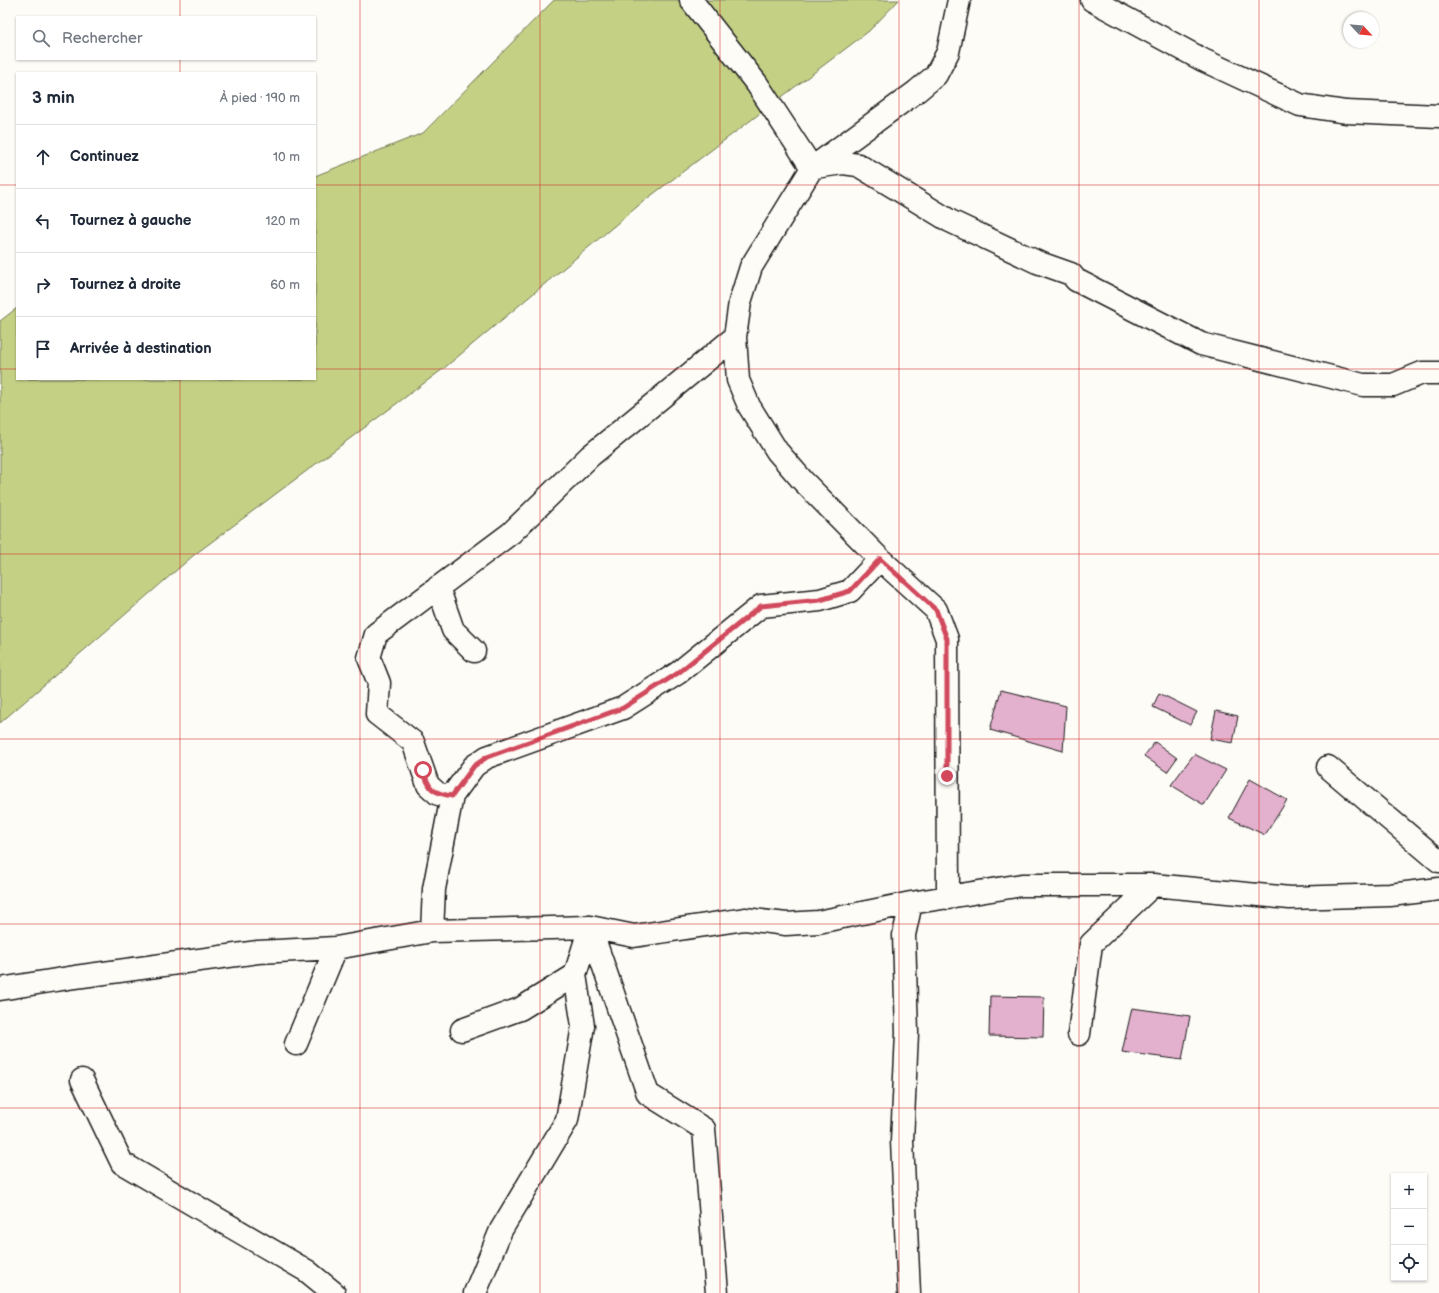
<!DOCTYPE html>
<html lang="fr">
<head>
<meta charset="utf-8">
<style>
	:root { --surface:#fff; --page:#f6f6f7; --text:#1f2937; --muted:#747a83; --line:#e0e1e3 }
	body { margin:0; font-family:"Balsamiq Sans",sans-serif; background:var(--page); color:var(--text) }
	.controls { position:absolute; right:12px; bottom:12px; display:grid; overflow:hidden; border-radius:0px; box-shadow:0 1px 3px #0004 }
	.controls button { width:36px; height:36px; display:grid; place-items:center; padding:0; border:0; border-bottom:1px solid var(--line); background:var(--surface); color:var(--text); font:20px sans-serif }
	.compass { position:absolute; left:1343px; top:12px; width:36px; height:36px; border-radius:50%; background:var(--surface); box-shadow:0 1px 3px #0004; rotate:116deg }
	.stop { position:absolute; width:12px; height:12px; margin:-9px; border:3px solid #d1495b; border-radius:50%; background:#fff }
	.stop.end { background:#d1495b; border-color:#fff; box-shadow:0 1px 4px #0008 }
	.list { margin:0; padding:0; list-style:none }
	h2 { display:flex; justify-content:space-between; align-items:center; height:52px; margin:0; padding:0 16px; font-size:17px }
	h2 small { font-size:13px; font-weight:400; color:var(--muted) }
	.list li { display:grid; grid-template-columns:26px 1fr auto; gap:12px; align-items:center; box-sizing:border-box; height:64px; padding:0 16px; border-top:1px solid var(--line) }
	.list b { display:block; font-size:15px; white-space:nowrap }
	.list em { font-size:13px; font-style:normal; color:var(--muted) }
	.icon { flex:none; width:22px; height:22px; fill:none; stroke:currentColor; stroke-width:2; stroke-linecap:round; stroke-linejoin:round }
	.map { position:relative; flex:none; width:1439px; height:1293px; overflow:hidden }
	.search { position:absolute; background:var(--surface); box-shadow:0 1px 3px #0004; left:16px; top:16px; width:300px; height:44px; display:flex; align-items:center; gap:10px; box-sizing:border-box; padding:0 14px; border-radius:0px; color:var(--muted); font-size:15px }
	.panel { position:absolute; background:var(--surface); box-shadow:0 1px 3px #0004; left:16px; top:72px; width:300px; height:308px; border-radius:0px }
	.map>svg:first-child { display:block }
	.green { fill:#c4d185; stroke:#707650 }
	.building { fill:#e3b0cd; stroke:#1c1c1c }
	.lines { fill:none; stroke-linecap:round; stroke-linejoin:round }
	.street-casing { stroke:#1c1c1c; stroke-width:25 }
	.street { stroke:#fdfcf7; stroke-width:22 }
	.route { stroke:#d1495b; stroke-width:5 }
	.grid { fill:none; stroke:#d62828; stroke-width:1; stroke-opacity:0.55 }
</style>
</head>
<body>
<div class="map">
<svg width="1439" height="1293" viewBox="0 0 1439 1293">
	<rect width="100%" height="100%" fill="#fdfcf7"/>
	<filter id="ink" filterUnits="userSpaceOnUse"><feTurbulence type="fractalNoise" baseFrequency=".025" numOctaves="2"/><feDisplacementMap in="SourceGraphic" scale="8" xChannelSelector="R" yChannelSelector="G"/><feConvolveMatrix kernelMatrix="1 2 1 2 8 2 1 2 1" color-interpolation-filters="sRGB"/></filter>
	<g filter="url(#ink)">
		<!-- green -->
		<path class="green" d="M554,0H899L869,31L644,201L443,369L194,555L0,723V321L17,308V379H315V176L423,133Z"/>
		<!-- building -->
		<path class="building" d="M1001,690L1066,706L1063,751L990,730Z
			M1159,693L1197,712L1190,725L1153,707Z
			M1216,711L1238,716L1233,743L1210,739Z
			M1155,742L1177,758L1167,772L1144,756Z
			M1194,754L1226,770L1204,805L1171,785Z
			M1250,779L1287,800L1265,835L1229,818Z
			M990,996L1044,997L1043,1037L989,1036Z
			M1132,1008L1190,1016L1182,1060L1122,1052Z"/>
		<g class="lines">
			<!-- street casing -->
			<g class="street-casing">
				<path id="street" d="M691,0L757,84L812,168
					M1092,0L1203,60L1300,105L1346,112L1439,116
					M815,167L843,163L858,165L950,221L1037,262L1071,274L1076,280L1201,344L1363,385H1393L1422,373H1439
					M438,587L453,630L474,651
					M1328,767L1439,861
					M452,796L438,794L428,785L413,742L377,714L379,683L369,658L376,634L511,533L590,456L735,337
					M948,898L947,639L936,610L880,559L803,481L777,451L749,406L738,380L735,337L740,302L751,267L812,168L917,91L936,75L948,52L959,0
					M590,927L648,1094L704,1129L717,1293
					M432,931L434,889L452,796L474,766L487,757L623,708L678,673L761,606L820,600L850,591L880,559
					M0,989L75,977L258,952L336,948L432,931L590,927L634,936L745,919L786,924L818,922L911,903L1022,885H1153L1290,898L1390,895L1439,889
					M462,1030L520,1009L575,975
					M1079,1034L1091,944L1153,885
					M296,1044L336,948
					M82,1080L122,1163L307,1271L334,1293
					M475,1293L501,1230L567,1120L583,1026L575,975L590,927
					M909,1293L902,1141L907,1033L904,935L911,903"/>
			</g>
			<!-- street -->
			<use href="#street" class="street"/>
		</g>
	</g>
	<g class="lines" filter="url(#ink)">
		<!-- route -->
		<path class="route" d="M423,770C429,789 432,793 452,796L474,766L487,757L623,708L678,673L761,606L820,600L850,591L880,559L936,610L947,639V776"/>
	</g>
	<!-- grid -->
	<path class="grid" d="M180,0V17M360,0V1293M540,0V1293M720,0V1293M899,0V1293M1079,0V1293M1259,0V1293M180,59V73M0,185H17M315,185H1439M0,369H17M315,369H1439M180,379V1293M0,554H1439M0,739H1439M0,924H1439M0,1108H1439"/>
</svg>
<div class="controls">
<button>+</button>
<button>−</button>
<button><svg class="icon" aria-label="locate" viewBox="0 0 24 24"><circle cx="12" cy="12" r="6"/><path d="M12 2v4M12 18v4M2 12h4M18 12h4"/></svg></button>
</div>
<svg class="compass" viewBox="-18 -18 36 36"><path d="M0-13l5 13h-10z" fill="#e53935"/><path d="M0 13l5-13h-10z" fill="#747a83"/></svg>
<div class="stop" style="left:423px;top:770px"></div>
<div class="stop end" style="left:947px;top:776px"></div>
<div class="search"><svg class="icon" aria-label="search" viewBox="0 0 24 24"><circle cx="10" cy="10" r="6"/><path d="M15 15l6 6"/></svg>Rechercher</div>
<section class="panel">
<h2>3 min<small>À pied · 190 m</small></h2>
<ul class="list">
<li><svg class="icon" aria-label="ahead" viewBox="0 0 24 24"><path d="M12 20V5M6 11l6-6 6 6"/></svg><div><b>Continuez</b></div><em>10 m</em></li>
<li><svg class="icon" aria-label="left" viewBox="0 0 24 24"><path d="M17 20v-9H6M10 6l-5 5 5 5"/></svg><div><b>Tournez à gauche</b></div><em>120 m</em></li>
<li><svg class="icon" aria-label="right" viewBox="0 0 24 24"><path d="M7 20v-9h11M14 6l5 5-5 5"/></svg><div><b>Tournez à droite</b></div><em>60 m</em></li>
<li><svg class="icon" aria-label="arrive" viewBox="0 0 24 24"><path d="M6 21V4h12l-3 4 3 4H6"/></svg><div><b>Arrivée à destination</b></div></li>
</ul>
</section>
</div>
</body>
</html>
